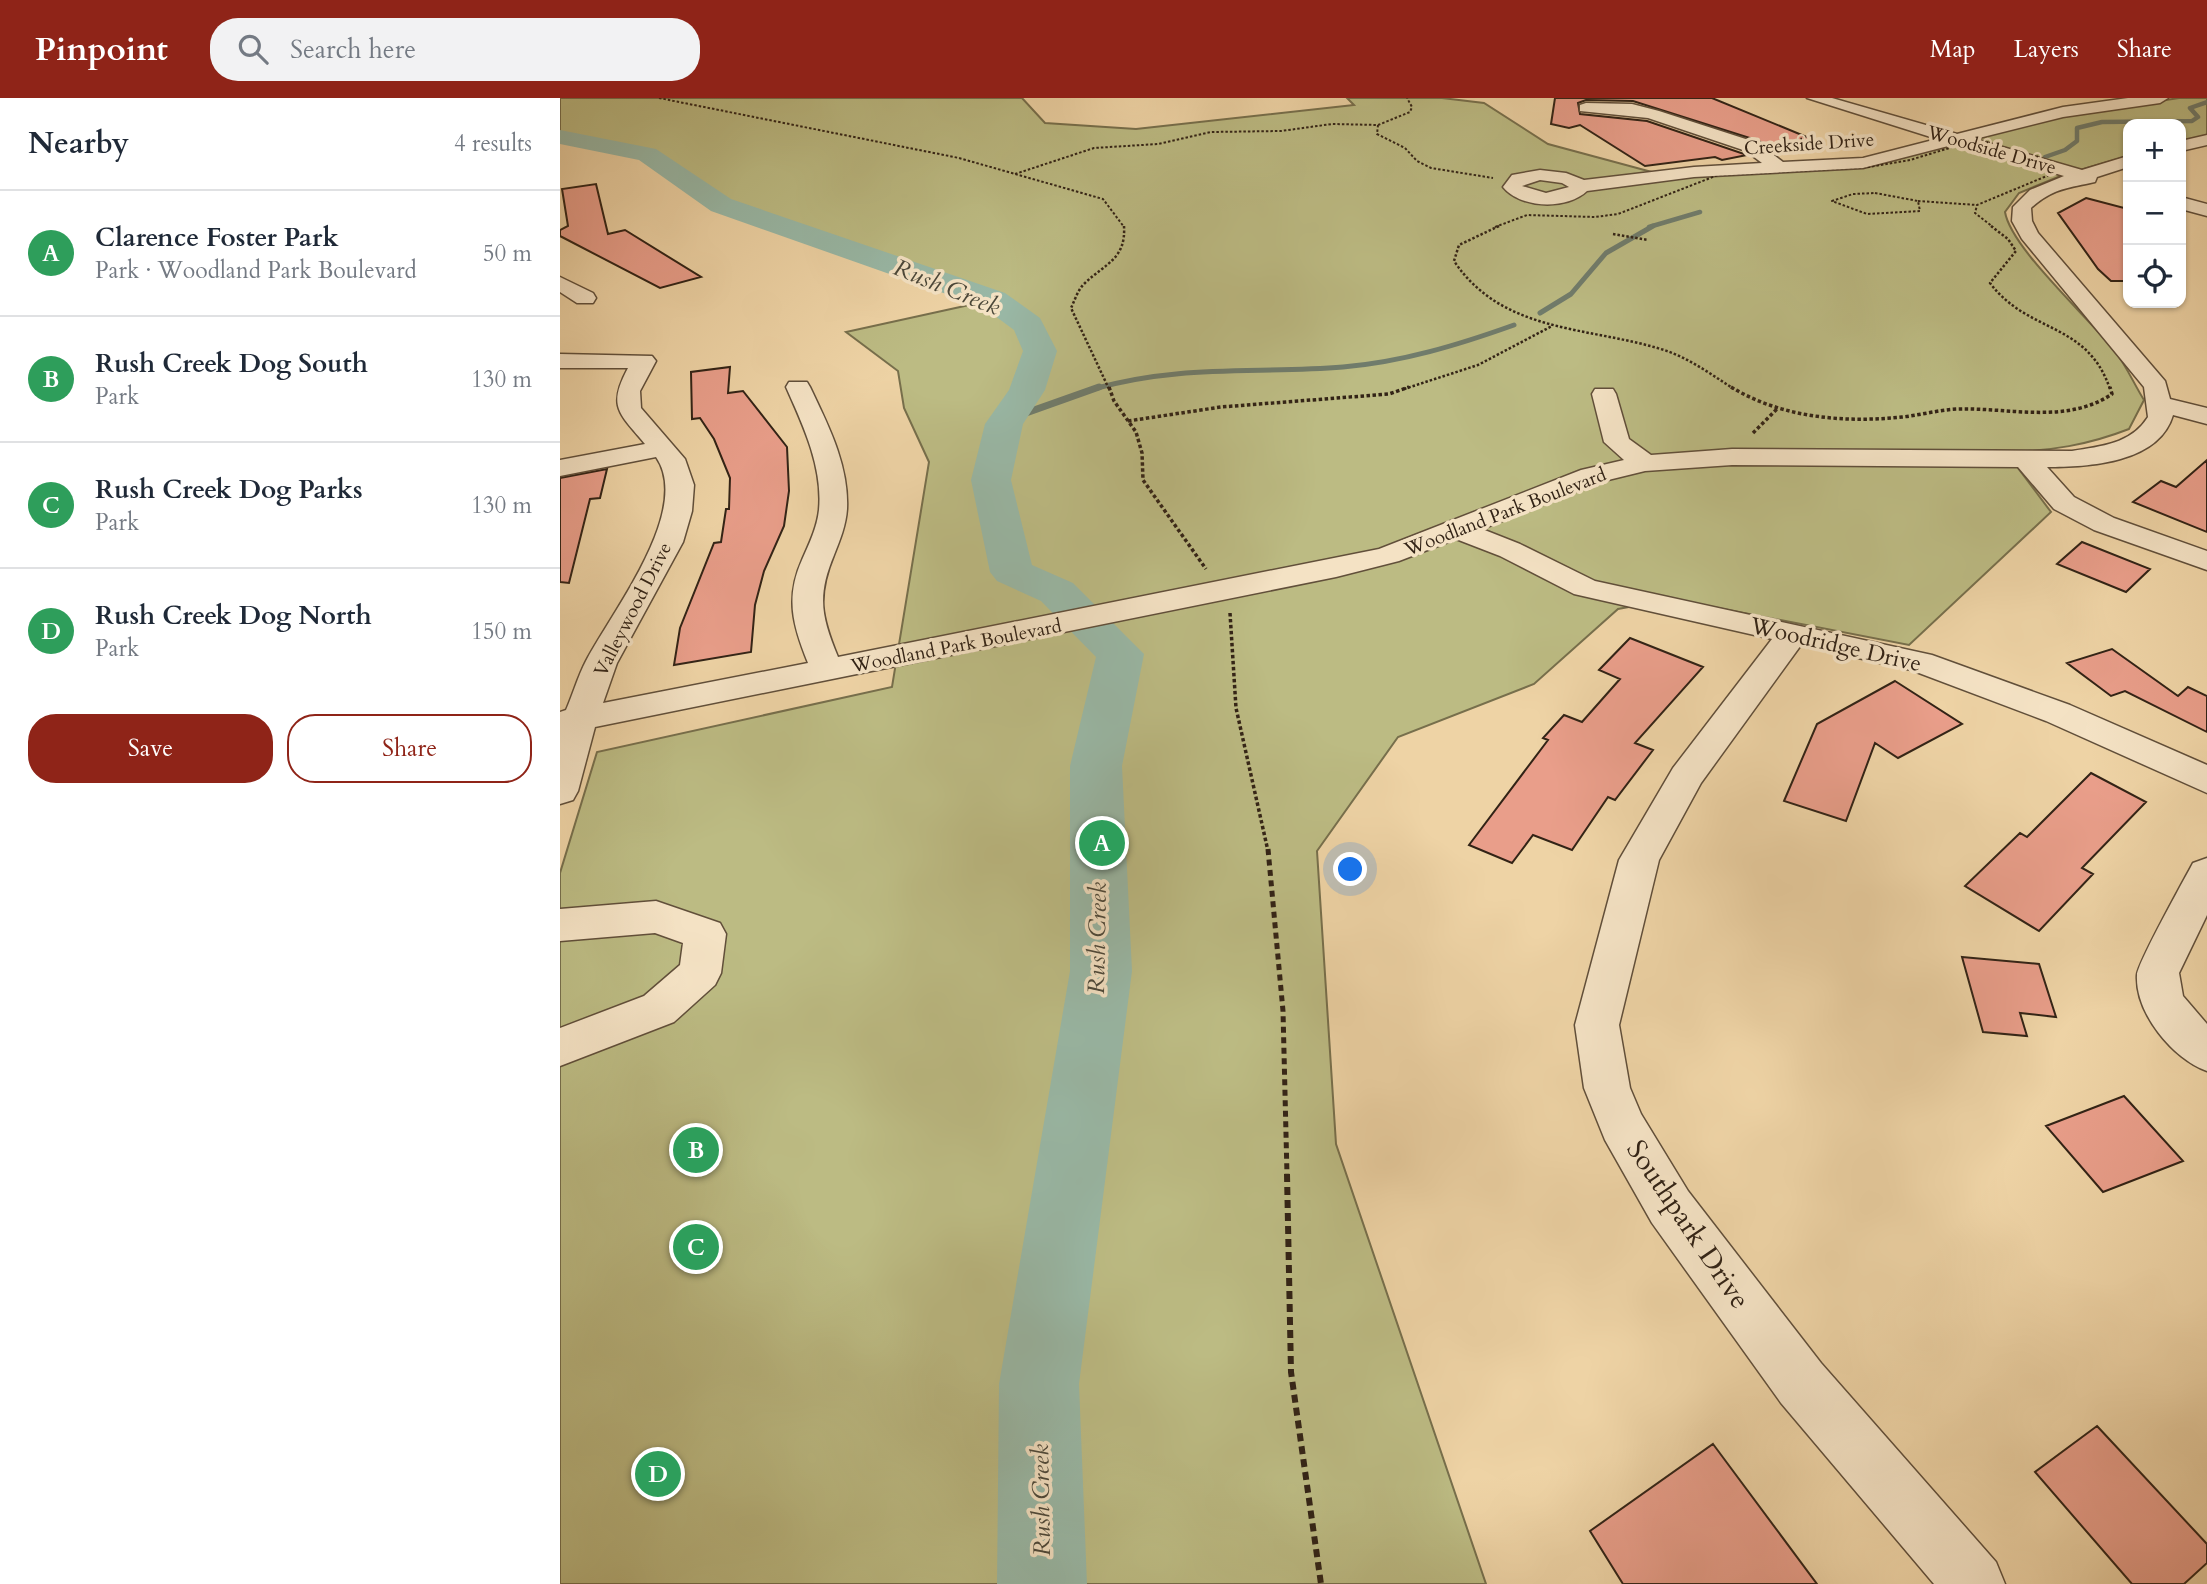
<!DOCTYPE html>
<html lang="en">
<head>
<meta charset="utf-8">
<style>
	:root { --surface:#fff; --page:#f2f2f3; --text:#1f2937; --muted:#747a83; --line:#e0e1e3; --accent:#8f2418 }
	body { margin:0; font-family:Cardo,serif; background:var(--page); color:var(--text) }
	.controls { position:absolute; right:21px; top:21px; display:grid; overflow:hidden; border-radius:14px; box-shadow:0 2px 5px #0004 }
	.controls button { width:63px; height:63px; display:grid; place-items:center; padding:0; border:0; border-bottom:2px solid var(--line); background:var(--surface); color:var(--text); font:35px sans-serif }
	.you { position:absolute; left:791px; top:772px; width:24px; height:24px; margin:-18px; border:5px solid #fff; border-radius:50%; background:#1a73e8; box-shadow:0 0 0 10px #1a73e833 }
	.badge { display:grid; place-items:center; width:46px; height:46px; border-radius:50%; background:var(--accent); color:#fff; font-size:23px; font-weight:700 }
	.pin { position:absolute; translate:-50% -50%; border:4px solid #fff; box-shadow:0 2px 7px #0006 }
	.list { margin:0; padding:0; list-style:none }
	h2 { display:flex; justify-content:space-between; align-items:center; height:91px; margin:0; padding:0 28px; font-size:30px }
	h2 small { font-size:23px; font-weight:400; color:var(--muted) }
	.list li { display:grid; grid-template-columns:46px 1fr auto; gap:21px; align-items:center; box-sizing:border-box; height:126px; padding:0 28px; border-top:2px solid var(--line) }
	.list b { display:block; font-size:26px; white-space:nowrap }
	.list p { margin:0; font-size:23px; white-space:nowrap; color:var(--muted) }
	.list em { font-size:23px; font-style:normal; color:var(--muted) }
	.actions { display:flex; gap:14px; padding:21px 28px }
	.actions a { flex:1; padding:16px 0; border:2px solid var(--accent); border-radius:28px; text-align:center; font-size:24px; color:var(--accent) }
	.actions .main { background:var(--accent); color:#fff }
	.icon { flex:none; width:38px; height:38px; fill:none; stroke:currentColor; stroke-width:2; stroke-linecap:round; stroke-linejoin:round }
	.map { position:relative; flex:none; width:1647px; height:1486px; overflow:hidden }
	header { display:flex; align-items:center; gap:42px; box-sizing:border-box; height:98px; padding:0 35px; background:var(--accent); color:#fff }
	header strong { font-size:33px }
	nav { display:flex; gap:38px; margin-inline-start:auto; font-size:24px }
	.search { width:490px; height:63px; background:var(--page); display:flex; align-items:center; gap:18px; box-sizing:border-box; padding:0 24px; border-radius:28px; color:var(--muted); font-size:26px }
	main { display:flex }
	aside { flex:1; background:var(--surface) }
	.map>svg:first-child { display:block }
	.green { fill:#bcbb83; stroke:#776f4c; stroke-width:2 }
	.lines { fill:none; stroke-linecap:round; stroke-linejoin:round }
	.stream-far2 { stroke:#707c6c; stroke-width:4.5 }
	.stream-far1 { stroke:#707c6c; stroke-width:5 }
	.stream { stroke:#707c6c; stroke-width:7 }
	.river { fill:#99b8a6; fill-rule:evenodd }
	.building { fill:#e99e8a; stroke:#322316; stroke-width:2 }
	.minor-casing { stroke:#614f3a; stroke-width:3 }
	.path-far4 { stroke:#322316; stroke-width:2; stroke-dasharray:2.5 2; stroke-linecap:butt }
	.path-far3 { stroke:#322316; stroke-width:2.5; stroke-dasharray:2.5 2; stroke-linecap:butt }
	.path-far2 { stroke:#322316; stroke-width:3.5; stroke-dasharray:3.5 2.5; stroke-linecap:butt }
	.path-far1 { stroke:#322316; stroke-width:5; stroke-dasharray:6 4.5; stroke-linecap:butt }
	.path { stroke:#322316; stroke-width:6; stroke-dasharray:8 5; stroke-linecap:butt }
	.minor { fill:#f4e2c4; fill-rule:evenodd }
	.labels { text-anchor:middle; stroke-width:7; stroke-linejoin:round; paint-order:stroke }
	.far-street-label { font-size:19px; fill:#322316; stroke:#f4e2c4 }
	.street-label { font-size:23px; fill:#322316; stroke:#f4e2c4 }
	.water-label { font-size:24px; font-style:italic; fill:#4c483a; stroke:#f4e2c4 }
	.near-street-label { font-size:28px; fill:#322316; stroke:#f4e2c4 }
</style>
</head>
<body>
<header>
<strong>Pinpoint</strong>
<div class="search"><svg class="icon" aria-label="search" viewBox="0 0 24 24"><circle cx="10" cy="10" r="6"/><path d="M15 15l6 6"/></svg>Search here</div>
<nav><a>Map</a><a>Layers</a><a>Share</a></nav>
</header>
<main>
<aside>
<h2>Nearby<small>4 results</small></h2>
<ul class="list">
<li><span class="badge" style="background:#2e9e5b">A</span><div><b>Clarence Foster Park</b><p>Park · Woodland Park Boulevard</p></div><em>50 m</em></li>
<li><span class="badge" style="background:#2e9e5b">B</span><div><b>Rush Creek Dog South</b><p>Park</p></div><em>130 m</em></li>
<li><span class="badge" style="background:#2e9e5b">C</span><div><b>Rush Creek Dog Parks</b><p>Park</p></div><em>130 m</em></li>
<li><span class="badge" style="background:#2e9e5b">D</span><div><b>Rush Creek Dog North</b><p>Park</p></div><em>150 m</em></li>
</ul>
<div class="actions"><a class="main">Save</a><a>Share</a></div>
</aside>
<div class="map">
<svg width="1647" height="1486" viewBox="0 0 1647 1486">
	<rect width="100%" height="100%" fill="#eed3a5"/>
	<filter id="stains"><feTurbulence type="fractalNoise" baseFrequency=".00286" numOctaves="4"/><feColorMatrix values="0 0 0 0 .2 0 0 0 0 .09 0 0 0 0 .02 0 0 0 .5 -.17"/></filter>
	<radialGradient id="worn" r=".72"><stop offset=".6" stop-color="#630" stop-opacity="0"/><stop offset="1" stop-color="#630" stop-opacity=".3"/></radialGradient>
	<!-- green -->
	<path class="green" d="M0,0H462L485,25L576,31L794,7L787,0H882L924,5L988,46L1114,80L1314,67L1501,18L1619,0H1647V39L1621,44V26H1568V58L1503,77L1459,95L1445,114C1451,150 1528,219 1554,252C1566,267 1574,286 1584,302L1569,331C1528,347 1491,353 1446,354L1491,414L1349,547L1112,501L1058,511L974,586L838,639L757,753L776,1046L926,1486H0V775L37,654L332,589L369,364L344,310L338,273L286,234L432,202L161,107L87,56L0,39Z"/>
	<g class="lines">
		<!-- stream-far2 -->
		<path class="stream-far2" d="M1485,59L1505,52L1517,43V30L1542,24L1632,23L1638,19L1630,10L1647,4
			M1089,129L1140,114"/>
		<!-- stream-far1 -->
		<path class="stream-far1" d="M980,215L1011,196L1046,155L1093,128
			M533,291C622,266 693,276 783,269C842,264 898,247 954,227"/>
		<!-- stream -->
		<path class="stream" d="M446,322L539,289"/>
		<!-- river -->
		<path class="river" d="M0,32L96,51L171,101L445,195L480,220L497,253L485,292L463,326L451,382L472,467L513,485L584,556L562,668L572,873L519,1286L527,1486H437L439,1286L510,873V668L536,559L481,503L437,483L430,474L411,382L425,326L449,292L463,253L454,232L423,209L151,113L79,62L0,46Z"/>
	</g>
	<!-- building -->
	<path class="building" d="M995,0H1152L1254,42L1211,52L1199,43L1073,3L1026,2L1018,5L1020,16L1087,23L1187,57L1162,62L1155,59L1085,68L1020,27L1009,30L991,26Z
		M36,86L48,136L65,132L141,179L100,190L0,138V132L8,128L2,91Z
		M1526,100L1568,111V183H1551L1538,171L1498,115Z
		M170,269L168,295L183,293L227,349L229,393L224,428L204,473L195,507L191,554L114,567L120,530L154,445L161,444L166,411H169L170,380L154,341L140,320L132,321L131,274Z
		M1647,362V434L1573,404L1601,383L1616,389Z
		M47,371L40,400L30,401L9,485L0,484V380Z
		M1522,444L1590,471L1566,494L1497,466Z
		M1070,540L1143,569L1075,645L1093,652L1055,702L1048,699L1012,752L973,737L952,765L909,747L988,642L983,640L1004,617L1022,624L1060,581L1039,572Z
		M1552,551L1618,598L1628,589L1647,598V634L1565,593L1551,598L1507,565Z
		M1335,583L1402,626L1338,660L1315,645L1286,723L1224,703L1257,626Z
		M1531,675L1586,704L1522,770L1533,776L1479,833L1405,788L1460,735L1467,739Z
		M1402,859L1479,866L1496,919L1460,915L1467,938L1423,934Z
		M1564,998L1623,1063L1543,1094L1486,1028Z
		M1537,1328L1647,1446V1465L1624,1486H1572L1475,1374Z
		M1153,1346L1257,1486H1063L1030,1433Z"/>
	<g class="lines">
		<!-- minor casing -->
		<g class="minor-casing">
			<path id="minor" d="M1247,0H1272L1397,36L1503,9L1568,0H1608L1600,5L1503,19L1415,41L1522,72L1568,58V69L1537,79L1535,84C1509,90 1493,90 1471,110L1472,123L1478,135L1605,283L1610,301L1647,310V326L1613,317C1599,365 1529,369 1487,369L1514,399L1554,420L1647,453V472L1534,432L1494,411L1458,369L1172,367L1085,373L1040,384L922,431L960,446L1035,483L1372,557L1510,607L1647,667V695L1486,623L1351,572L1241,547L1141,685L1099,762L1059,927L1070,990L1081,1016L1128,1093L1261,1265L1436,1464L1445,1486H1374L1221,1305L1092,1125L1045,1042L1024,990L1015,927L1059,762L1113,670L1212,541L1014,496L940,458L896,441L839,463L776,479L35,629L18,693L13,702L0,706V614L6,612C13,596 18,578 26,563C51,515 133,412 96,359L0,378V362L85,346C59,315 47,309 68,270H0V256L92,258L96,263L80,293L81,310L125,361L134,387L132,413L123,444L57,565L43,605L248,565C233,528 225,500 242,462C249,446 257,430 259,412C263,369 243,327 226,289L229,284H247L250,289C268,327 289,367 287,411C286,427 280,442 274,457C257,498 261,518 278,559L819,451L1021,372L1064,362L1044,344L1032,296L1035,291H1053L1056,296L1069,341L1091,357L1172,351L1512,353C1542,348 1571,346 1588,319L1584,289L1462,141L1452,123L1453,109L1470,92L1504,78L1396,46L1303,70L1134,79L1027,93C1007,112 961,111 943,89L952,77L980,72L1006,75L1024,82L1134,69L1202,65L1186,53L1088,20L1020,13V7L1026,5L1072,6L1099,13L1198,45L1223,64L1303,60L1377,41ZM980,82L1002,85L1009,89L986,95L962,88Z
				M1647,37V47L1621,53V43Z
				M1621,99L1647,106V118L1621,111Z
				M0,179L33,195L36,200L33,205H17L0,194Z
				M1647,760V817L1619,875L1623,898L1647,926V973C1613,961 1575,915 1577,877C1578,864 1624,782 1633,765Z
				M96,803L160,825L166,836L161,875L155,887L114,924L0,968V930L84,898L120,867L123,845L95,835L0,843V811Z"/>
		</g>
		<!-- path-far4 -->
		<path class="path-far4" d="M99,0L399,60L543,101L564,129
			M818,27L850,14L852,9L847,0
			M455,76L534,50L598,46L651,34L721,33L772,26L818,27L817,36L845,50L857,63L871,70L933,80
			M1315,95L1358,103L1360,113L1307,116L1272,103L1293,96Z
			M1358,103L1417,107
			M935,129L967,117L1035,119L1058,116L1158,77L1309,69L1350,62L1396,48L1494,75L1417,107L1415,115L1433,129"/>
		<!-- path-far3 -->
		<path class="path-far3" d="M939,128L899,147L894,163C943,236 1028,228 1104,252C1129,260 1152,277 1174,291
			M1431,128L1448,141L1456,153L1430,185C1468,236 1527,223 1550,291
			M1053,136L1088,142
			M549,291L511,210C515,202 518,191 525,185C546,165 566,161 564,128
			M844,291L918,267L992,228"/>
		<!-- path-far2 -->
		<path class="path-far2" d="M549,289L554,303L576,334L582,355L583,382L646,471
			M1171,289C1222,320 1284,325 1342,319C1362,317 1381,311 1401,311C1451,310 1508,326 1552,296L1550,289
			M568,323L661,309L829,296L849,289
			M1193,335L1217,311
			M670,515L676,610L708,753"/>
		<!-- path-far1 -->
		<path class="path-far1" d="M708,751L723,913L727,1077"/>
		<!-- path -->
		<path class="path" d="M727,1076L731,1274L761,1486"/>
		<!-- minor -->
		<use href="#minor" class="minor"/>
	</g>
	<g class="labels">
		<!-- far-street labels -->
		<g class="far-street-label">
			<text transform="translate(1249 45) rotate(-4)" y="7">Creekside Drive</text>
			<text transform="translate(1432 51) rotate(16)" y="7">Woodside Drive</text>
			<text transform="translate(945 413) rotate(-21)" y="7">Woodland Park Boulevard</text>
			<text transform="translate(72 511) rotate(-63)" y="7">Valleywood Drive</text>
			<text transform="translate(396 547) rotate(-11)" y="7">Woodland Park Boulevard</text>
		</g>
		<!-- street labels -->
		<g class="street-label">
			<text transform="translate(1276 546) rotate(13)" y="8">Woodridge Drive</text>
		</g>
		<!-- water labels -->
		<g class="water-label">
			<text transform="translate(387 189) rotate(22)" y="8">Rush Creek</text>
			<text transform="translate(537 840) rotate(-89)" y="8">Rush Creek</text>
			<text transform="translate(481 1402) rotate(-91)" y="8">Rush Creek</text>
		</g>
		<!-- near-street labels -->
		<g class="near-street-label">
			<text transform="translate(1129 1126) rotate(56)" y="10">Southpark Drive</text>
		</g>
	</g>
	<rect width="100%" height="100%" filter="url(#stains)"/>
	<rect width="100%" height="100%" fill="url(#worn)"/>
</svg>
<div class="controls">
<button>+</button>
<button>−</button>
<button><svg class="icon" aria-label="locate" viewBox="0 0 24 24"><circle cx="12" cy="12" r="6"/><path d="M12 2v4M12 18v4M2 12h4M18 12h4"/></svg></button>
</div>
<div class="you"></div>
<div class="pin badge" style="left:542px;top:745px;background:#2e9e5b">A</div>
<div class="pin badge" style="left:136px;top:1052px;background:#2e9e5b">B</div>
<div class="pin badge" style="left:136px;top:1149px;background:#2e9e5b">C</div>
<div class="pin badge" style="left:98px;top:1376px;background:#2e9e5b">D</div>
</div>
</main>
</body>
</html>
